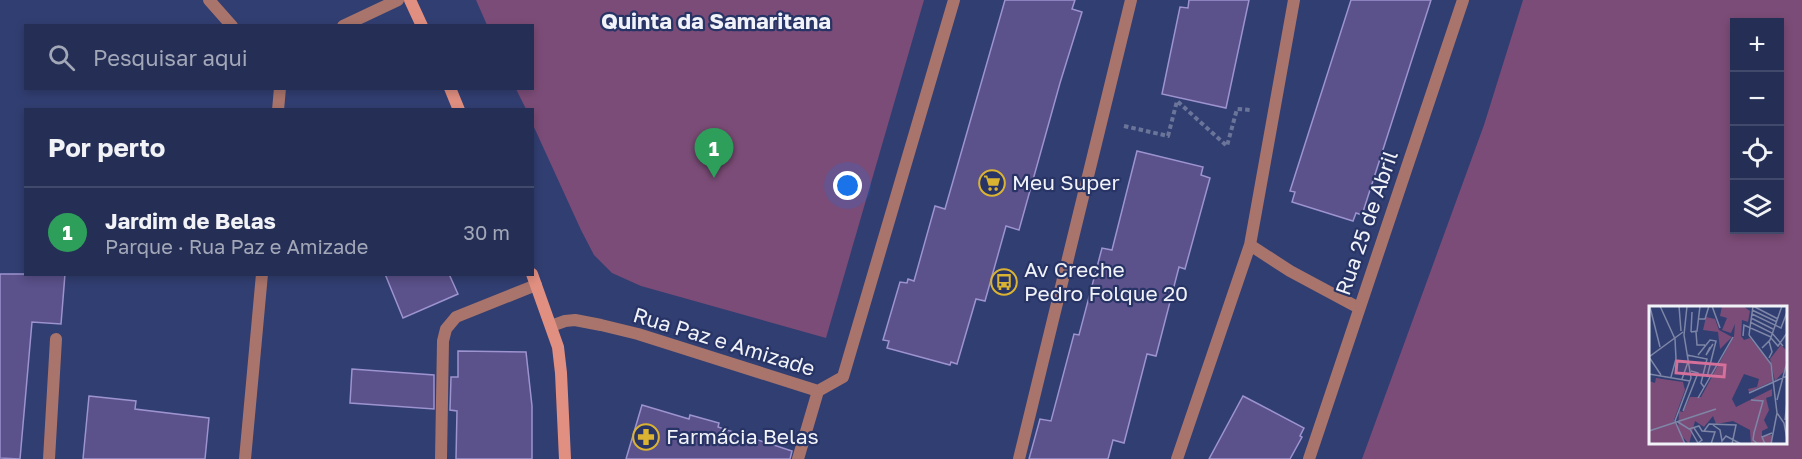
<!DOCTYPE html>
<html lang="pt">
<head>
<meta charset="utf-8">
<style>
	:root { --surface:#252e55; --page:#2d365b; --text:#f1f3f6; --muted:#a3a8b9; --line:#424a6c; --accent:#ea580c }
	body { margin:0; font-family:"Golos Text",sans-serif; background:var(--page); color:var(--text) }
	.controls { position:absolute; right:18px; top:18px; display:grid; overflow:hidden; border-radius:0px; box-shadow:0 3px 9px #0003 }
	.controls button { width:54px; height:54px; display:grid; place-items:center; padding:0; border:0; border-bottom:2px solid var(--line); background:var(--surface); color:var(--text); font:30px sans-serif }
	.you { position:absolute; left:848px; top:186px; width:21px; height:21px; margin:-15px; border:4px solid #fff; border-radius:50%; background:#1a73e8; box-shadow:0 0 0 9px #1a73e833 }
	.badge { display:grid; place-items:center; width:39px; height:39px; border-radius:50%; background:var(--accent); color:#fff; font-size:20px; font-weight:700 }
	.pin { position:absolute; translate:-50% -50px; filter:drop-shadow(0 2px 3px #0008) }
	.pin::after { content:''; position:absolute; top:32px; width:21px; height:18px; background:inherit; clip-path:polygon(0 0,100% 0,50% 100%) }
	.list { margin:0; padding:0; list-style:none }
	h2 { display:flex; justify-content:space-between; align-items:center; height:78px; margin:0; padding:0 24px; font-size:26px }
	h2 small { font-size:20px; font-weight:400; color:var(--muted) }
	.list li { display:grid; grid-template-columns:39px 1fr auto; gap:18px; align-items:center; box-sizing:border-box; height:90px; padding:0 24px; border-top:2px solid var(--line) }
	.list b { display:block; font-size:22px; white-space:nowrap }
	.list p { margin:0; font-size:20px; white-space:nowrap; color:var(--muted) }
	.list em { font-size:20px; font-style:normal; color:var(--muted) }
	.icon { flex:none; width:33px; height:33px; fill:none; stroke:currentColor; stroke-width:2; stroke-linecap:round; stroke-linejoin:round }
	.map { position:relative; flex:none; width:1802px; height:459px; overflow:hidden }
	.search { position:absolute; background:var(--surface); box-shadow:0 3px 9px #0003; left:24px; top:24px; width:510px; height:66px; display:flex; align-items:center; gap:15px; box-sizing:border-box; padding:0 21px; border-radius:0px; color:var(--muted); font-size:22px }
	.panel { position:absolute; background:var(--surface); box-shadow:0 3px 9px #0003; left:24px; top:108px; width:510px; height:168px; border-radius:0px }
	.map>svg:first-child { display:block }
	.green { fill:#7b4c77; fill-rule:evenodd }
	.building { fill:#5b518b; stroke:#9c93cf; stroke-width:1.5 }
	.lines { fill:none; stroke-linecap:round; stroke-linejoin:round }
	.path { stroke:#6b759a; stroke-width:4; stroke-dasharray:4.5 3; stroke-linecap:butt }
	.service { stroke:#a9746b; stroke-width:12 }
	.minor { stroke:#a9746b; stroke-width:12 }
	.secondary { stroke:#e18f80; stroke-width:12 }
	.labels { text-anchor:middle; stroke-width:4.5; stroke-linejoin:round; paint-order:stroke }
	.poi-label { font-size:21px; fill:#f1f3f9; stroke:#273465; text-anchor:start }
	.street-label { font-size:21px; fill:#f1f3f9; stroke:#273465 }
	.neighbourhood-label { font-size:22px; font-weight:bold; fill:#f1f3f9; stroke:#273465 }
	.inset-road { fill:none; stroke:#7e86a7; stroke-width:1.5 }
	.view { fill:#d5709a; fill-opacity:0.15; stroke:#d5709a; stroke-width:3 }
	.inset-edge { fill:none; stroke:#f1f3f9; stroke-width:3 }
</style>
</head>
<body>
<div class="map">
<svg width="1802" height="459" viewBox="0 0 1802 459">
	<rect width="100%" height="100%" fill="#313e71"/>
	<!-- green -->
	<path class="green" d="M476,0H924L826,338L641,286L612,273L594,255L581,230L533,125L532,110L526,109L516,89L532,88V26L487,25Z
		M1523,0H1802V459H1362L1484,125ZM1780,22V230H1734V22ZM1650,308H1786V442H1650Z"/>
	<!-- building -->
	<path class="building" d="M1005,0H1075L1072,9L1082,12L1060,83L1019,230L1006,226L985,301L976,299L957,364L951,362L950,365L887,348L889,341L883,340L900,282L907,283L908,279L914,281L935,206L945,209Z
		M1189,0H1249L1226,108L1162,94L1180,7L1188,8Z
		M1351,0H1431L1362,215L1356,213L1353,221L1292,202L1295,192L1290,191Z
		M1137,151L1203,167L1201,175L1210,178L1185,269L1179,267L1156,356L1147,354L1124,443L1113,440L1108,459H1029L1040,419L1051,421L1074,334L1079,335L1102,248L1112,250Z
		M0,274H65L61,324L32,322L20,459L0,458Z
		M385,274H449L458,294L403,318Z
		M458,351L526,352L532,406V459H456L457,411L450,410L451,377H458Z
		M352,369L434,375V409L350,403Z
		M89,396L136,401L135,409L209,418L205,459H83Z
		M1243,396L1304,428L1300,436L1302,437L1290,459H1209Z
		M642,405L689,419L690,415L719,423L718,427L792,451L790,459H626Z"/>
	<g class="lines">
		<!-- path -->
		<path class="path" d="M1124,126L1168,136L1177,101L1227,146L1237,109L1251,110"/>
		<!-- service -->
		<path class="service" d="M441,459L443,341L446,329L456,317L536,285"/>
		<!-- minor -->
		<path class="minor" d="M209,0L232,26
			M343,26L398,0
			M278,110L280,88
			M1250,245L1290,271L1359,308
			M551,326L565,321L575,320L601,325L638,334L818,391L798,459
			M818,391L843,377L954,0
			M49,459L56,339
			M245,459L262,274
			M1019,459L1131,0
			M1177,459L1250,245L1294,0
			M1309,459L1463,0"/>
		<!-- secondary -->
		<path class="secondary" d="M410,0L422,26
			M450,88L459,110
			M532,274L558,347L561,373L565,459"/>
	</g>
	<!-- icons -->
	<defs>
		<g id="supermarket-ring" transform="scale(1.35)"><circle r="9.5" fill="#273465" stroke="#dab333" stroke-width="1.5"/><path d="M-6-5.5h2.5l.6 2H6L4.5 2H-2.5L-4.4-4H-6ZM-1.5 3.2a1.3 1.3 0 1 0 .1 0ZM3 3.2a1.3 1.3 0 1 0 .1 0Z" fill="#dab333"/></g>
		<g id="bus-ring" transform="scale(1.35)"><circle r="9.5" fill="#273465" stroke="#dab333" stroke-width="1.5"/><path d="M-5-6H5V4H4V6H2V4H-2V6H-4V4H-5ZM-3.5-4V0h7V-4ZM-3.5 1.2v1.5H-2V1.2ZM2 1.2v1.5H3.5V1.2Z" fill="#dab333"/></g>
		<g id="pharmacy-ring" transform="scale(1.35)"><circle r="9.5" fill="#273465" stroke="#dab333" stroke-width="1.5"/><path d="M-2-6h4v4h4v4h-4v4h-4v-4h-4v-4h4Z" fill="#dab333"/></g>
	</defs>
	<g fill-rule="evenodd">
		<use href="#supermarket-ring" x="992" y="183"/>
		<use href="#bus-ring" x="1004" y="282"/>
		<use href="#pharmacy-ring" x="646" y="437"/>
	</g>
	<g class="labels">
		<!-- poi labels -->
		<g class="poi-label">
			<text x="1012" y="190">Meu Super</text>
			<text x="1024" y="277">Av Creche<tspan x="1024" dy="24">Pedro Folque 20</tspan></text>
			<text x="666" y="444">Farmácia Belas</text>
		</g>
		<!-- street labels -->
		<g class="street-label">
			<text transform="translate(1367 223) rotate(-71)" y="7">Rua 25 de Abril</text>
			<text transform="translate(724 342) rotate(17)" y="7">Rua Paz e Amizade</text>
		</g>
		<!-- neighbourhood labels -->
		<g class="neighbourhood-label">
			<text x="716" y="29">Quinta da Samaritana</text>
		</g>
	</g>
	<!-- overview -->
	<g transform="translate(1649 306)">
		<rect width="138" height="138" fill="#313e71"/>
		<path d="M73,0H94L101,5L99,16L93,14L92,30L95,34L101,32L121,57L124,75L100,86L99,83L108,81L110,73L95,68L83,93L87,101L123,83V90L117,92L120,104L115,114L119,122L113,125V130L123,129L122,138H102L101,124L84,115L67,118L64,110L55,121L46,115L40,138L29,126L30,105L34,106L41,91H52L85,30L86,18L82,27L73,24L78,12L71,10ZM57,11L66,13L70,24L83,31L71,43L69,26L54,24ZM132,39L138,45L136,64L126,75L121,53ZM7,72L34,76L36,84L25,114L36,138H0V75L6,77Z" fill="#7b4c77"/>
		<path class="inset-road" d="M11,0L26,33L27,53L22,71M30,0L32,25M63,0L71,22M104,0L129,13M1,1L11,41M103,4L128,16M103,8L132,22L138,6M102,12L124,23M49,13H56L60,0M101,16L123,27L134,40M42,26L48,25L51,0M42,26L43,6M47,26L48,39H56M100,29L122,58L128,107L122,138M100,29L104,0M94,30L95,19L122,31M122,32L129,40L138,27M61,41L57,49L64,38M113,42L121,34L133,0M38,49L58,53L52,77L55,81M49,49L61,34L67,35L58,71M120,52L123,46L120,35M0,68L41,75M12,69L0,51L34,26M33,73L39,56M100,87L138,70M49,92L84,31M102,94L114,95L105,127L104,134L109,138M128,94L138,56M34,105L49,67L42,65M128,107L135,117L138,133M136,114L138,95M29,116L40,123L50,120L53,125L66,126L62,138M64,119L71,124L73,135L77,130L92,138M41,123L49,137L53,134L45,122M0,125L67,103M55,125L60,118L87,119L83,138M36,138L26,115L42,72L35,29L38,0M116,138L113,131L123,127"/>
		<path class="view" d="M28,55L76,59L75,71L27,67Z"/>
		<rect width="138" height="138" class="inset-edge"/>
	</g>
</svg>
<div class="controls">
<button>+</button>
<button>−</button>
<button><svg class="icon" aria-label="locate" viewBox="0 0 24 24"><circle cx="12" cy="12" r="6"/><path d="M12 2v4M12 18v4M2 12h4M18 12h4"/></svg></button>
<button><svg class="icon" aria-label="layers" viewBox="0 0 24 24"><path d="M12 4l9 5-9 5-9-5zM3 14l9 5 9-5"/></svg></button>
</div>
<div class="you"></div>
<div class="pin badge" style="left:714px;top:178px;background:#2e9e5b">1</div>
<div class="search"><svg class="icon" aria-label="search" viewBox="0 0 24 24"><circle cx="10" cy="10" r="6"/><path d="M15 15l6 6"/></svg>Pesquisar aqui</div>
<section class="panel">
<h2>Por perto<small></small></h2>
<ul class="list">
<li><span class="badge" style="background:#2e9e5b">1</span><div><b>Jardim de Belas</b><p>Parque · Rua Paz e Amizade</p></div><em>30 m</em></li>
</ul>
</section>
</div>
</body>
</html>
